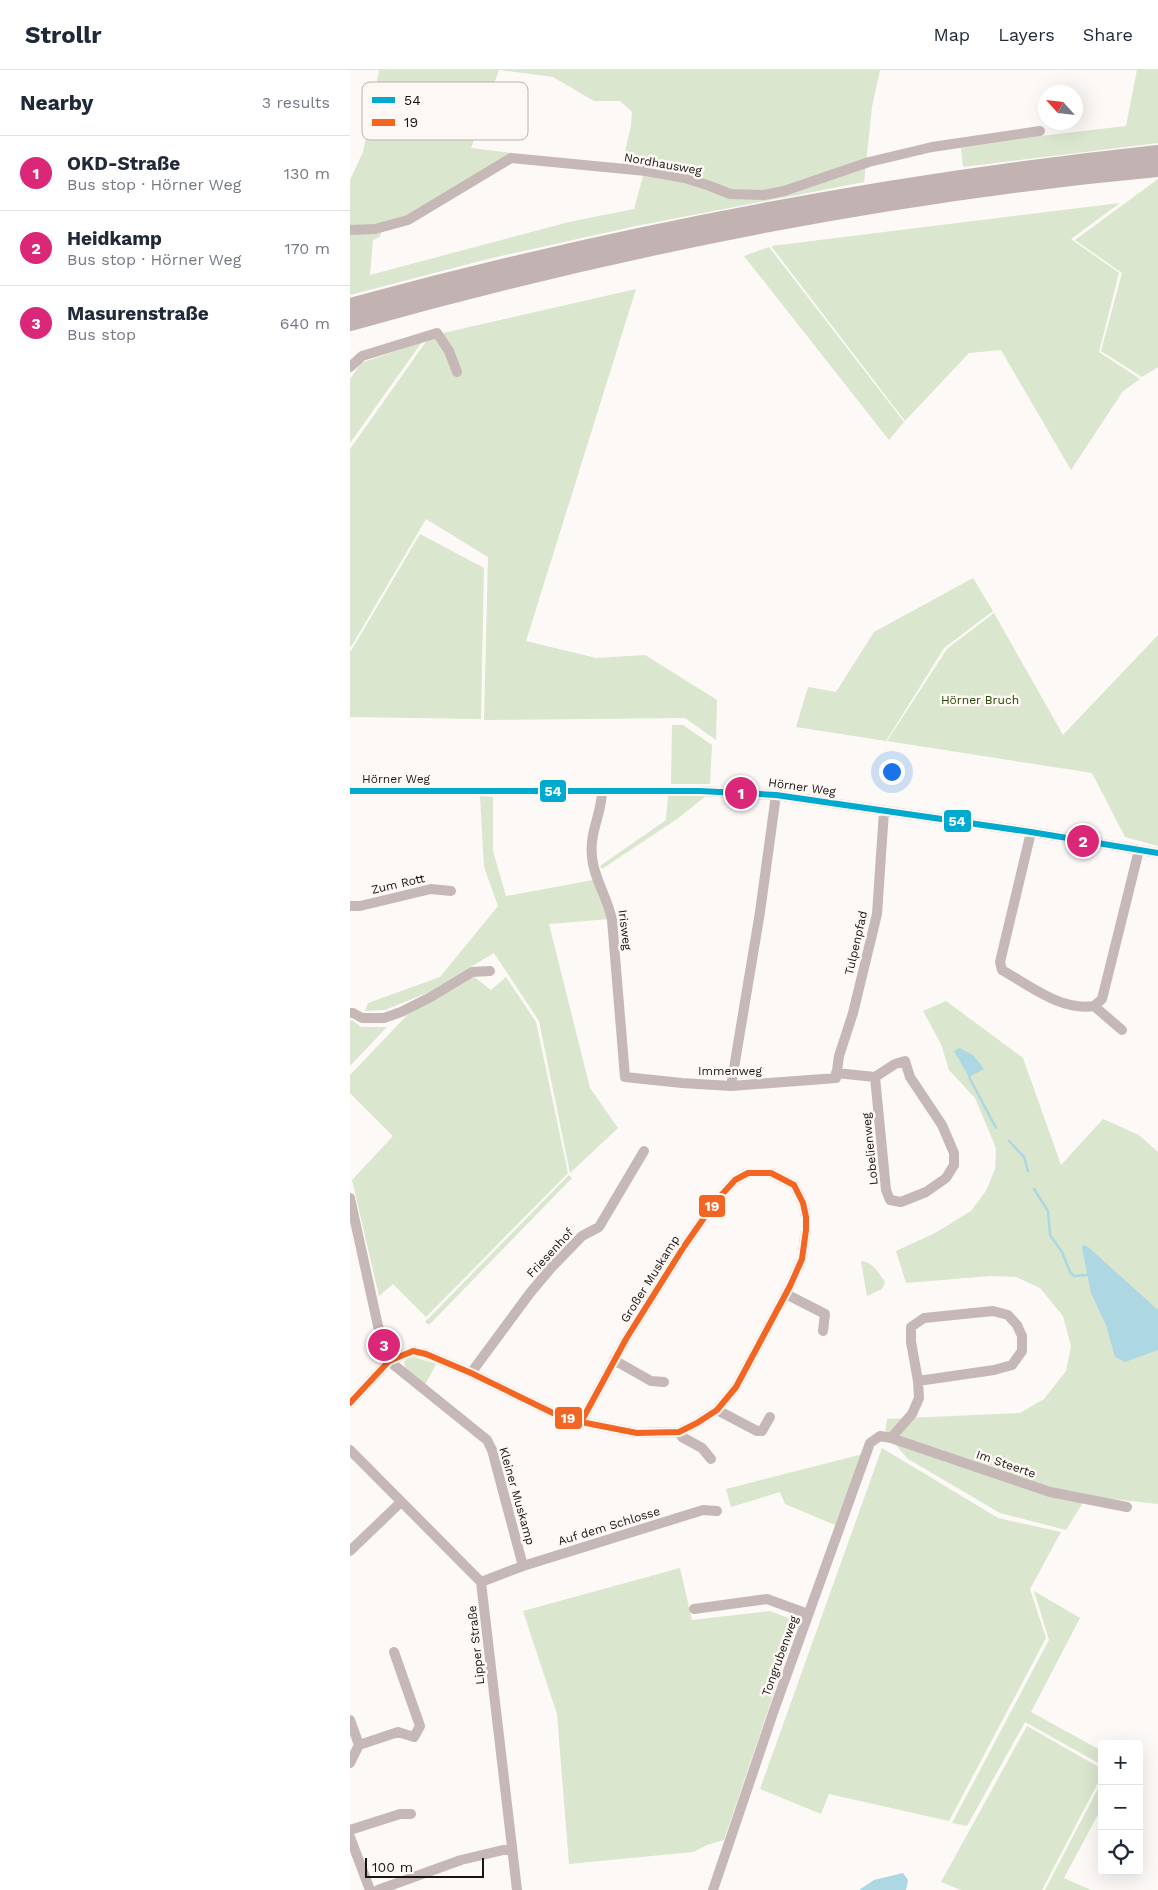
<!DOCTYPE html>
<html lang="en">
<head>
<meta charset="utf-8">
<style>
	:root { --surface:#fff; --page:#f2f2f3; --text:#1f2937; --muted:#747a83; --line:#e0e1e3; --accent:#db2777 }
	body { margin:0; font-family:"Work Sans",sans-serif; background:var(--page); color:var(--text) }
	.controls { position:absolute; right:15px; bottom:15px; display:grid; overflow:hidden; border-radius:5px; box-shadow:0 5px 20px #0002 }
	.controls button { width:45px; height:45px; display:grid; place-items:center; padding:0; border:0; border-bottom:1px solid var(--line); background:var(--surface); color:var(--text); font:25px sans-serif }
	.compass { position:absolute; left:688px; top:15px; width:45px; height:45px; border-radius:50%; background:var(--surface); box-shadow:0 5px 20px #0002; rotate:297deg }
	.scale { position:absolute; left:15px; bottom:12px; width:119px; box-sizing:border-box; padding-left:5px; border:2px solid #181513; border-top:0; font-size:14px; line-height:18px; white-space:nowrap; color:#181513; -webkit-text-stroke:4px #fef8f4; paint-order:stroke }
	.you { position:absolute; left:541px; top:701px; width:18px; height:18px; margin:-12px; border:4px solid #fff; border-radius:50%; background:#1a73e8; box-shadow:0 0 0 8px #1a73e833 }
	.badge { display:grid; place-items:center; width:32px; height:32px; border-radius:50%; background:var(--accent); color:#fff; font-size:16px; font-weight:700 }
	.pin { position:absolute; translate:-50% -50%; border:2px solid #fff; box-shadow:0 1px 5px #0006 }
	.list { margin:0; padding:0; list-style:none }
	h2 { display:flex; justify-content:space-between; align-items:center; height:65px; margin:0; padding:0 20px; font-size:21px }
	h2 small { font-size:16px; font-weight:400; color:var(--muted) }
	.list li { display:grid; grid-template-columns:32px 1fr auto; gap:15px; align-items:center; box-sizing:border-box; height:75px; padding:0 20px; border-top:1px solid var(--line) }
	.list b { display:block; font-size:19px; white-space:nowrap }
	.list p { margin:0; font-size:16px; white-space:nowrap; color:var(--muted) }
	.list em { font-size:16px; font-style:normal; color:var(--muted) }
	.icon { flex:none; width:28px; height:28px; fill:none; stroke:currentColor; stroke-width:2; stroke-linecap:round; stroke-linejoin:round }
	.map { position:relative; flex:none; width:808px; height:1820px; overflow:hidden }
	header { display:flex; align-items:center; gap:30px; box-sizing:border-box; height:70px; padding:0 25px; background:var(--surface); border-bottom:1px solid var(--line) }
	header strong { font-size:24px }
	nav { display:flex; gap:28px; margin-inline-start:auto; font-size:18px }
	main { display:flex }
	aside { flex:1; background:var(--surface) }
	.map>svg:first-child { display:block }
	.green { fill:#dae6ce }
	.water { fill:#acd7e3 }
	.lines { fill:none; stroke-linecap:round; stroke-linejoin:round }
	.stream { stroke:#acd7e3; stroke-width:2.5 }
	.minor { stroke:#c7b8b8; stroke-width:10 }
	.motorway { stroke:#c2b3b2; stroke-width:18 }
	.bus-1-casing { stroke:#fef8f4; stroke-width:10 }
	.bus-2-casing { stroke:#fef8f4; stroke-width:10 }
	.bus-1 { stroke:#00a9ce; stroke-width:6 }
	.bus-2 { stroke:#f26522; stroke-width:6 }
	.labels { text-anchor:middle; stroke-width:5; stroke-linejoin:round; paint-order:stroke }
	.street-label { font-size:12px; fill:#181513; stroke:#fef8f4 }
	.park-label { font-size:12px; fill:#244300; stroke:#fef8f4 }
	.key { fill:#fef8f4; stroke:#b9b4b0; stroke-width:1 }
	.key-label { font-size:14px; fill:#181513 }
	.line-badge { stroke:#fef8f4; stroke-width:2 }
	.badge-label { font-size:14px; text-anchor:middle; font-weight:bold; fill:#fff }
</style>
</head>
<body>
<header>
<strong>Strollr</strong>
<nav><a>Map</a><a>Layers</a><a>Share</a></nav>
</header>
<main>
<aside>
<h2>Nearby<small>3 results</small></h2>
<ul class="list">
<li><span class="badge">1</span><div><b>OKD-Straße</b><p>Bus stop · Hörner Weg</p></div><em>130 m</em></li>
<li><span class="badge">2</span><div><b>Heidkamp</b><p>Bus stop · Hörner Weg</p></div><em>170 m</em></li>
<li><span class="badge">3</span><div><b>Masurenstraße</b><p>Bus stop</p></div><em>640 m</em></li>
</ul>
</aside>
<div class="map">
<svg width="808" height="1820" viewBox="0 0 808 1820">
	<rect width="100%" height="100%" fill="#fcf9f6"/>
	<!-- green -->
	<path class="green" d="M29,0H149L121,78L163,83L61,145L33,152L30,167L23,170L20,205L219,152L284,139L293,106L272,94L281,56L282,42L270,31H244L203,7L150,0H530L522,37L514,112L286,156L138,189L0,225V110L13,82Z
		M787,0H808V73L613,97L611,78L690,66L776,56Z
		M808,109V297L792,307L751,281L772,203L725,170Z
		M770,133L721,169L769,203L749,282L790,309L773,321L721,400L651,280L619,283L555,351L421,176Z
		M419,177L554,352L539,370L394,186Z
		M286,219L176,571L246,588L295,585L367,630L366,670L335,648L134,650L138,487L76,449L1,577L0,576V379L80,266Z
		M72,272L0,373V309L11,293Z
		M70,464L134,498L131,649L0,647V580L1,581Z
		M623,508L643,541L594,578L536,671L446,657L458,617L486,622L524,562Z
		M644,543L713,665L808,565V776L775,767L742,703L537,671L597,579Z
		M322,655H333L362,675L360,714H321Z
		M130,726L143,727V781L156,826L243,810L259,849L199,854L240,1018L268,1058L220,1103L189,951L144,883L79,922L35,940L15,941L18,933L90,907L148,836L134,797Z
		M318,726H356L327,749L252,799L250,796L316,750Z
		M122,905L141,920L156,907L186,952L218,1103L76,1247L43,1214L29,1226L2,1110L43,1066L0,1023V1005L62,940Z
		M596,931L673,988L711,1095L753,1049L789,1065L808,1082V1434L737,1426L716,1460L650,1443L558,1389L535,1363L537,1349L670,1343L694,1329L716,1301L721,1276L713,1246L690,1218L666,1207L640,1206L556,1213L546,1181L585,1163L621,1141L636,1121L645,1099L646,1078L625,1028L599,1000L591,974L573,941Z
		M2,950L11,957H37L0,996V951Z
		M219,1105L222,1108L79,1255L75,1252Z
		M511,1191C523,1192 528,1202 535,1212L532,1219L517,1226Z
		M64,1287L86,1294L75,1315L55,1298L54,1292L58,1288Z
		M532,1378L648,1448L711,1462L680,1519L696,1568L599,1751L479,1724L471,1744L410,1719Z
		M513,1384L485,1455L435,1434L430,1422L381,1437L376,1419Z
		M330,1498L342,1550L420,1541L448,1552L374,1770L357,1775L343,1782L219,1794L207,1644L173,1541Z
		M684,1521L730,1548L681,1642L752,1681V1695L675,1652L617,1756L602,1753L699,1570Z
		M677,1656L752,1699V1705L692,1820H611L591,1812Z
		M752,1711V1737L714,1808L741,1820H695Z"/>
	<!-- water -->
	<path class="water" d="M610,978L624,986L634,999L619,1007L604,981Z
		M733,1175L737,1176L808,1240V1280L775,1292L765,1287L756,1255L741,1223L732,1178Z
		M553,1803L558,1810L556,1820H509L524,1810Z"/>
	<g class="lines">
		<!-- stream -->
		<path class="stream" d="M619,1007L646,1058
			M659,1071L674,1087L678,1101
			M684,1119L698,1141L700,1165L712,1182L720,1202L724,1206L737,1205"/>
		<!-- minor -->
		<path class="minor" d="M0,160L25,159L58,150L161,88L296,101L335,108L360,116L380,124L414,125L434,121L519,92L582,77L690,61
			M0,297L12,286L87,263L99,281L107,302
			M0,721H350L426,725L681,762L808,783
			M252,721C252,743 239,763 242,786C243,807 258,828 262,850L275,1007L332,1013L381,1016L486,1008L489,986L503,943L527,844L534,741
			M681,762L650,892L652,900C680,916 711,941 744,936L772,960
			M0,836H10L81,819L101,821
			M744,936L752,929L789,780
			M0,943H3L12,948H34L51,942L79,928L122,902L140,901
			M486,1003L525,1007L545,994L555,991L560,1007L592,1055L604,1083V1095L596,1108L576,1122L551,1132L540,1130L536,1120L525,1007
			M381,1016L410,842L426,725
			M0,1128L28,1256L39,1291
			M436,1224L475,1244L473,1261
			M264,1290L301,1311L314,1312
			M39,1291L137,1370L142,1380L173,1496
			M121,1303L180,1223L201,1198L232,1166L249,1157L294,1081
			M0,1333L39,1291L63,1281L76,1284L121,1303L205,1344L231,1352L287,1363L329,1362L347,1353L367,1340L386,1317L440,1216L452,1189L456,1160V1147L453,1133L444,1115L421,1103H398L385,1110L365,1132L333,1178L276,1269L231,1352
			M367,1340L407,1361H412L420,1347
			M329,1362L332,1367L352,1378L361,1389
			M541,1368L562,1344L569,1328L568,1311L644,1300L662,1295L672,1281V1266L667,1255L658,1245L643,1241L574,1248L561,1257V1272L568,1311
			M0,1380L131,1512L167,1820
			M0,1481L51,1432
			M131,1512L173,1496L353,1440L367,1441
			M344,1539L417,1529L458,1544
			M0,1650L9,1675
			M0,1693L9,1675L48,1662L64,1667L70,1656L44,1582
			M0,1760L50,1744H61
			M0,1767L20,1820
			M28,1820L111,1790L162,1778
			M363,1820L424,1640L520,1373L530,1366L541,1368L700,1422L777,1437"/>
		<!-- motorway -->
		<path class="motorway" d="M0,237C265,165 535,113 808,84
			M0,252C264,178 535,123 808,98"/>
		<!-- bus-1 casing -->
		<g class="bus-1-casing">
			<path id="bus-1" d="M0,721H350L426,725L681,762L808,783"/>
		</g>
		<!-- bus-2 casing -->
		<g class="bus-2-casing">
			<path id="bus-2" d="M0,1333L39,1291L63,1281L76,1284L121,1303L205,1344L231,1352L287,1363L329,1362L347,1353L367,1340L386,1317L440,1216L452,1189L456,1160V1147L453,1133L444,1115L421,1103H398L385,1110L365,1132L333,1178L276,1269L231,1352"/>
		</g>
		<!-- bus-1 -->
		<use href="#bus-1" class="bus-1"/>
		<!-- bus-2 -->
		<use href="#bus-2" class="bus-2"/>
	</g>
	<g class="labels">
		<!-- street labels -->
		<g class="street-label">
			<text transform="translate(313 94) rotate(10)" y="4">Nordhausweg</text>
			<text x="46" y="713">Hörner Weg</text>
			<text transform="translate(452 717) rotate(8)" y="4">Hörner Weg</text>
			<text transform="translate(48 814) rotate(-13)" y="4">Zum Rott</text>
			<text transform="translate(275 860) rotate(83)" y="4">Irisweg</text>
			<text transform="translate(506 873) rotate(-77)" y="4">Tulpenpfad</text>
			<text x="380" y="1005">Immenweg</text>
			<text transform="translate(520 1079) rotate(-96)" y="4">Lobelienweg</text>
			<text transform="translate(200 1183) rotate(-47)" y="4">Friesenhof</text>
			<text transform="translate(300 1209) rotate(-58)" y="4">Großer Muskamp</text>
			<text transform="translate(656 1394) rotate(19)" y="4">Im Steerte</text>
			<text transform="translate(167 1426) rotate(74)" y="4">Kleiner Muskamp</text>
			<text transform="translate(259 1456) rotate(-17)" y="4">Auf dem Schlosse</text>
			<text transform="translate(126 1575) rotate(-96)" y="4">Lipper Straße</text>
			<text transform="translate(430 1586) rotate(-70)" y="4">Tongrubenweg</text>
		</g>
		<!-- park labels -->
		<g class="park-label">
			<text x="630" y="634">Hörner Bruch</text>
		</g>
	</g>
	<!-- legend -->
	<rect x="12" y="12" width="166" height="58" rx="8" class="key"/>
	<rect x="22" y="27" width="23" height="6" fill="#00a9ce"/>
	<rect x="22" y="49" width="23" height="7" fill="#f26522"/>
	<g class="key-label">
		<text x="54" y="35">54</text>
		<text x="54" y="57">19</text>
	</g>
	<g class="line-badge">
		<rect x="189" y="709" width="28" height="24" rx="5" fill="#00a9ce"/>
		<rect x="593" y="739" width="29" height="24" rx="5" fill="#00a9ce"/>
		<rect x="348" y="1124" width="28" height="24" rx="5" fill="#f26522"/>
		<rect x="204" y="1336" width="29" height="24" rx="5" fill="#f26522"/>
	</g>
	<g class="badge-label">
		<text x="203" y="726">54</text>
		<text x="607" y="756">54</text>
		<text x="362" y="1141">19</text>
		<text x="218" y="1353">19</text>
	</g>
</svg>
<div class="controls">
<button>+</button>
<button>−</button>
<button><svg class="icon" aria-label="locate" viewBox="0 0 24 24"><circle cx="12" cy="12" r="6"/><path d="M12 2v4M12 18v4M2 12h4M18 12h4"/></svg></button>
</div>
<svg class="compass" viewBox="-18 -18 36 36"><path d="M0-13l5 13h-10z" fill="#e53935"/><path d="M0 13l5-13h-10z" fill="#747a83"/></svg>
<div class="scale">100 m</div>
<div class="you"></div>
<div class="pin badge" style="left:391px;top:723px">1</div>
<div class="pin badge" style="left:733px;top:771px">2</div>
<div class="pin badge" style="left:34px;top:1275px">3</div>
</div>
</main>
</body>
</html>
